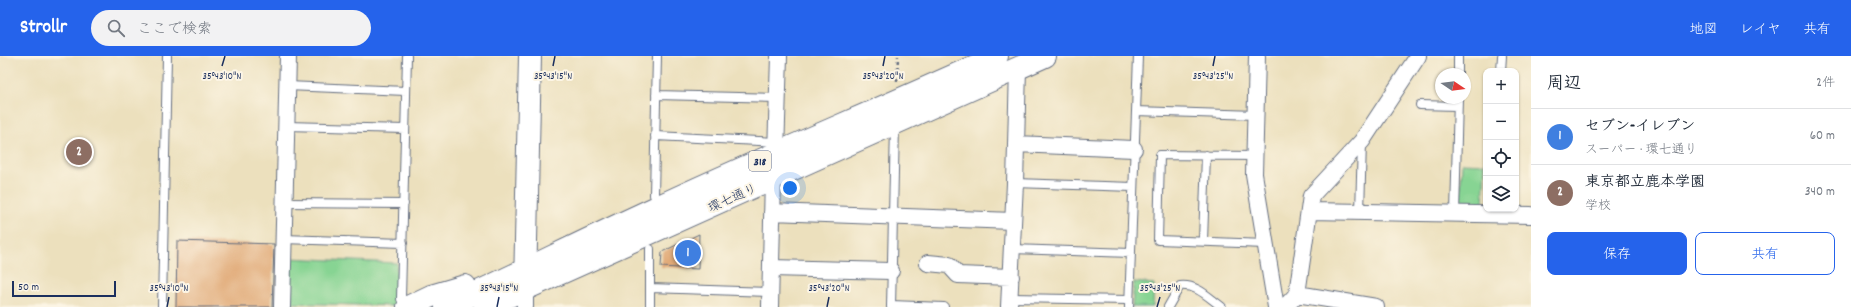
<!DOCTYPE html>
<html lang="ja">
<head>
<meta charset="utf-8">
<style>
	:root { --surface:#fff; --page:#f2f2f3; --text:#1f2937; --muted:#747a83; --line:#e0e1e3; --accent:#2563eb }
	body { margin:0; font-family:Dekko,"Klee One",sans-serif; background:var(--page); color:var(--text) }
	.controls { position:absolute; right:12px; top:12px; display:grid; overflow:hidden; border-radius:8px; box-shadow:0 1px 3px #0004 }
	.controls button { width:36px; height:36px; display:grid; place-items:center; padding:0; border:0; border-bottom:1px solid var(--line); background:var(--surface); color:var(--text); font:20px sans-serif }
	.compass { position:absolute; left:1435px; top:12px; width:36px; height:36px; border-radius:50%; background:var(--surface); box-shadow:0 1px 3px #0004; rotate:103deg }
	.scale { position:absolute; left:12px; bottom:10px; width:104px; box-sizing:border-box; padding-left:4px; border:2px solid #1b2f5e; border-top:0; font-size:11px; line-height:14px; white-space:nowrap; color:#1b2f5e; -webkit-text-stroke:3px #fcf5e5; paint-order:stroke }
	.you { position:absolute; left:790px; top:132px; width:14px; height:14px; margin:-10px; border:3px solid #fff; border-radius:50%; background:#1a73e8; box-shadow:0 0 0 6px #1a73e833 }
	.badge { display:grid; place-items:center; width:26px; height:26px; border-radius:50%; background:var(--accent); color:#fff; font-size:13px; font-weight:700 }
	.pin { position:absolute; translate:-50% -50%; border:2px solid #fff; box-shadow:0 1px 4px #0006 }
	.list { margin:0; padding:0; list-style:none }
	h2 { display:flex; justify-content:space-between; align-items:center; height:52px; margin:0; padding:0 16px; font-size:17px }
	h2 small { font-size:13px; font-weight:400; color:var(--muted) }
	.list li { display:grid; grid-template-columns:26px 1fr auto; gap:12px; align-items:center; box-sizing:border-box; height:56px; padding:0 16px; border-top:1px solid var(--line) }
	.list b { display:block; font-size:15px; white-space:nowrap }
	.list p { margin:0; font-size:13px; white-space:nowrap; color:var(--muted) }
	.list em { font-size:13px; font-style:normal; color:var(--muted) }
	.actions { display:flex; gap:8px; padding:12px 16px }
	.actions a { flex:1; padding:9px 0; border:1px solid var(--accent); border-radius:8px; text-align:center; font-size:14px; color:var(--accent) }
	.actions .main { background:var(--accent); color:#fff }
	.icon { flex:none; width:22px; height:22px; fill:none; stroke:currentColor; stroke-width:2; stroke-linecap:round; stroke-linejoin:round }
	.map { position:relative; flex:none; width:1531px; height:251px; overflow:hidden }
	header { display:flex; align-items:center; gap:24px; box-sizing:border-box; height:56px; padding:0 20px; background:var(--accent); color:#fff }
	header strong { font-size:19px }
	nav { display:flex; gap:22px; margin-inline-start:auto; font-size:14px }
	.search { width:280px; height:36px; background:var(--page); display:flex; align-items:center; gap:10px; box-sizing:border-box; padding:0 14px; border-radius:22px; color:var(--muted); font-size:15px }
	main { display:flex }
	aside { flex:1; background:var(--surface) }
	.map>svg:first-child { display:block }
	.green { fill:#87d493; stroke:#518278 }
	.building { fill:#e1aa78 }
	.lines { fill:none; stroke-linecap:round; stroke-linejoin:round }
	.lane-casing { stroke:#646d7f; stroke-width:10 }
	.street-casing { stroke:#646d7f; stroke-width:18 }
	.secondary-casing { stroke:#646d7f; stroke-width:24 }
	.primary-casing { stroke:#646d7f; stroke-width:24 }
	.path { stroke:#646d7f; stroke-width:2.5; stroke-dasharray:3 3; stroke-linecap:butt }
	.lane { stroke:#fff; stroke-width:8 }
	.street { stroke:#fff; stroke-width:16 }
	.secondary { stroke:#fff; stroke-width:22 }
	.primary { stroke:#fff; stroke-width:22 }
	.ticks { fill:none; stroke:#1b2f5e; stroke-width:1.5 }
	.labels { text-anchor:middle; stroke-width:4; stroke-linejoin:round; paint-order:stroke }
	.shield { fill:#fcf5e5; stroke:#5e6a86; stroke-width:1 }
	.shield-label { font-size:12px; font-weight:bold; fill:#1b2f5e }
	.street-label { font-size:13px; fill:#1b2f5e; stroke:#fcf5e5 }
	.ticks-label { font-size:10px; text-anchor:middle; fill:#1b2f5e; stroke:#fcf5e5; stroke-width:4; stroke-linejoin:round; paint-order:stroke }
</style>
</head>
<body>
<header>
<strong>Strollr</strong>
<div class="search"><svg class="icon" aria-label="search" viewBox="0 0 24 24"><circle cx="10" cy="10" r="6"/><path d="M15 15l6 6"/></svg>ここで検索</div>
<nav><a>地図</a><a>レイヤ</a><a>共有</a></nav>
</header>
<main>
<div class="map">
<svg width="1531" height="251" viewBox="0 0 1531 251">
	<rect width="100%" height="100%" fill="#fcf5e5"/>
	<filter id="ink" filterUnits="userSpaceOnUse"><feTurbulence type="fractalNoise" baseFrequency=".025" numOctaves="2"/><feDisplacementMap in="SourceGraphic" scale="8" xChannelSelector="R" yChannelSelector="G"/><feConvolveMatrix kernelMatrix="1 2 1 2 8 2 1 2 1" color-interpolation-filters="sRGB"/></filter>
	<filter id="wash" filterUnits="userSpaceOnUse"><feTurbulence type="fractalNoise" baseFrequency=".012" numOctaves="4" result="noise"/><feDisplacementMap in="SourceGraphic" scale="16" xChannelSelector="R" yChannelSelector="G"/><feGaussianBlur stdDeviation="0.9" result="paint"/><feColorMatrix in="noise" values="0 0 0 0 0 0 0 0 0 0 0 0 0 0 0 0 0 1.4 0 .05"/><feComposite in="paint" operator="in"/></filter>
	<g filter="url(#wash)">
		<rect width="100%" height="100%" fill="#ece0bd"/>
		<!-- green -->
		<path class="green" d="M1462,107L1485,108L1483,152H1460Z
			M288,202L397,207L396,250L287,247Z
			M1134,226L1154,228L1153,251H1132Z"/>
		<g id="blocks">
			<!-- building -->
			<path class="building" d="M699,178L698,213L661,211L662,196Z
				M177,185L274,188L272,251H176Z"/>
		</g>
	</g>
	<g filter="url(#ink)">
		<use href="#blocks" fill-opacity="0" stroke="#646d7f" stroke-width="1"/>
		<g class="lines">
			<!-- lane casing -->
			<g class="lane-casing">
				<path id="lane" d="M1501,15L1502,0
					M1458,18V0
					M287,30L406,35
					M656,39L778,42
					M1420,49L1457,50
					M1136,55L1256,59
					M286,70L405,73
					M655,80L777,86
					M1255,100L1160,99L1158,184L1266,188
					M1015,127L1133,131
					M654,139L657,0
					M284,147L404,148
					M1360,156L1362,86
					M1455,158L1458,42
					M283,183L403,187
					M1203,185L1206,99
					M1012,193L1131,197
					M650,232L770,236
					M1010,242L1129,244
					M401,243L407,0
					M891,249L944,251
					M162,251L167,0
					M650,251V193
					M891,251L895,70
					M1129,251L1138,0
					M1168,251L1180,230C1197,228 1209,242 1222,251"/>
			</g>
			<!-- street casing -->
			<g class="street-casing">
				<path id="street" d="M1257,0L1254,118L1276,251
					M1016,88L1134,93
					M776,97L779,0
					M1310,155L1531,159
					M772,156L1013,165
					M928,207L949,209L958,219L1011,221
					M771,212L891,215
					M1297,238L1376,251
					M282,251L288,0
					M525,251V233
					M770,251L773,122
					M1009,251L1015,127L1018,12
					M1285,251L1297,238L1311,140L1362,85L1418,0"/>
			</g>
			<!-- secondary casing -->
			<g class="secondary-casing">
				<path id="secondary" d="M525,231L530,0"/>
			</g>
			<!-- primary casing -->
			<g class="primary-casing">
				<path id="primary" d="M408,251L431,240L465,230
					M446,251C516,219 585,184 655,152C768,99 884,52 997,0
					M485,251L1045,0"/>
			</g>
			<!-- path -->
			<path class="path" d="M897,25L898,0"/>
			<!-- lane -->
			<use href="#lane" class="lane"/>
			<!-- street -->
			<use href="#street" class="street"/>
			<!-- secondary -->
			<use href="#secondary" class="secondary"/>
			<!-- primary -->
			<use href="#primary" class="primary"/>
		</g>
	</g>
	<!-- ticks -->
	<path class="ticks" d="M222,10L225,0M553,10L555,0M883,10L885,0M1213,10L1215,0M167,251L169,241M497,251L499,241M827,251L829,241M1157,251L1160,241"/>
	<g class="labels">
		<!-- shield labels -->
		<rect class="shield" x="749" y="95" width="22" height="20" rx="3"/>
		<g class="shield-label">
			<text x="760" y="109">318</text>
		</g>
		<!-- street labels -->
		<g class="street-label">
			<text transform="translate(732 141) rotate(-24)" y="5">環七通り</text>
		</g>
	</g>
	<g class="ticks-label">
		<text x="222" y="23">35°43'10"N</text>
		<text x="553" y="23">35°43'15"N</text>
		<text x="883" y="23">35°43'20"N</text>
		<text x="1213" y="23">35°43'25"N</text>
		<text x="169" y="235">35°43'10"N</text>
		<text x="499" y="235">35°43'15"N</text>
		<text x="829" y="235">35°43'20"N</text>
		<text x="1160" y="235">35°43'25"N</text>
	</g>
</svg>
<div class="controls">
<button>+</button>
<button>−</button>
<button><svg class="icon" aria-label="locate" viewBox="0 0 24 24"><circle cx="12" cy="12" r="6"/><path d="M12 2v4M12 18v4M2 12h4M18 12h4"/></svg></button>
<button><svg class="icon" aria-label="layers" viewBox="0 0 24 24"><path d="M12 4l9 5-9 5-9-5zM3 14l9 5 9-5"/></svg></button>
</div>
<svg class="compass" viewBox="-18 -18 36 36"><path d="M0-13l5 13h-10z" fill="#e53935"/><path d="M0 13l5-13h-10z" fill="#747a83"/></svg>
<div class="scale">50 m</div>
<div class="you"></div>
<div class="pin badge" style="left:688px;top:197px;background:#3f7fe0">1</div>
<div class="pin badge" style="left:79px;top:96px;background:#8d6e63">2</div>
</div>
<aside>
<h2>周辺<small>2件</small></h2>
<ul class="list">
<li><span class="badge" style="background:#3f7fe0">1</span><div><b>セブン-イレブン</b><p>スーパー · 環七通り</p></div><em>60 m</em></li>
<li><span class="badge" style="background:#8d6e63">2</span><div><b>東京都立鹿本学園</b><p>学校</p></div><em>340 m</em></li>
</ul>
<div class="actions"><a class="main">保存</a><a>共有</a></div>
</aside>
</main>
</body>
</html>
